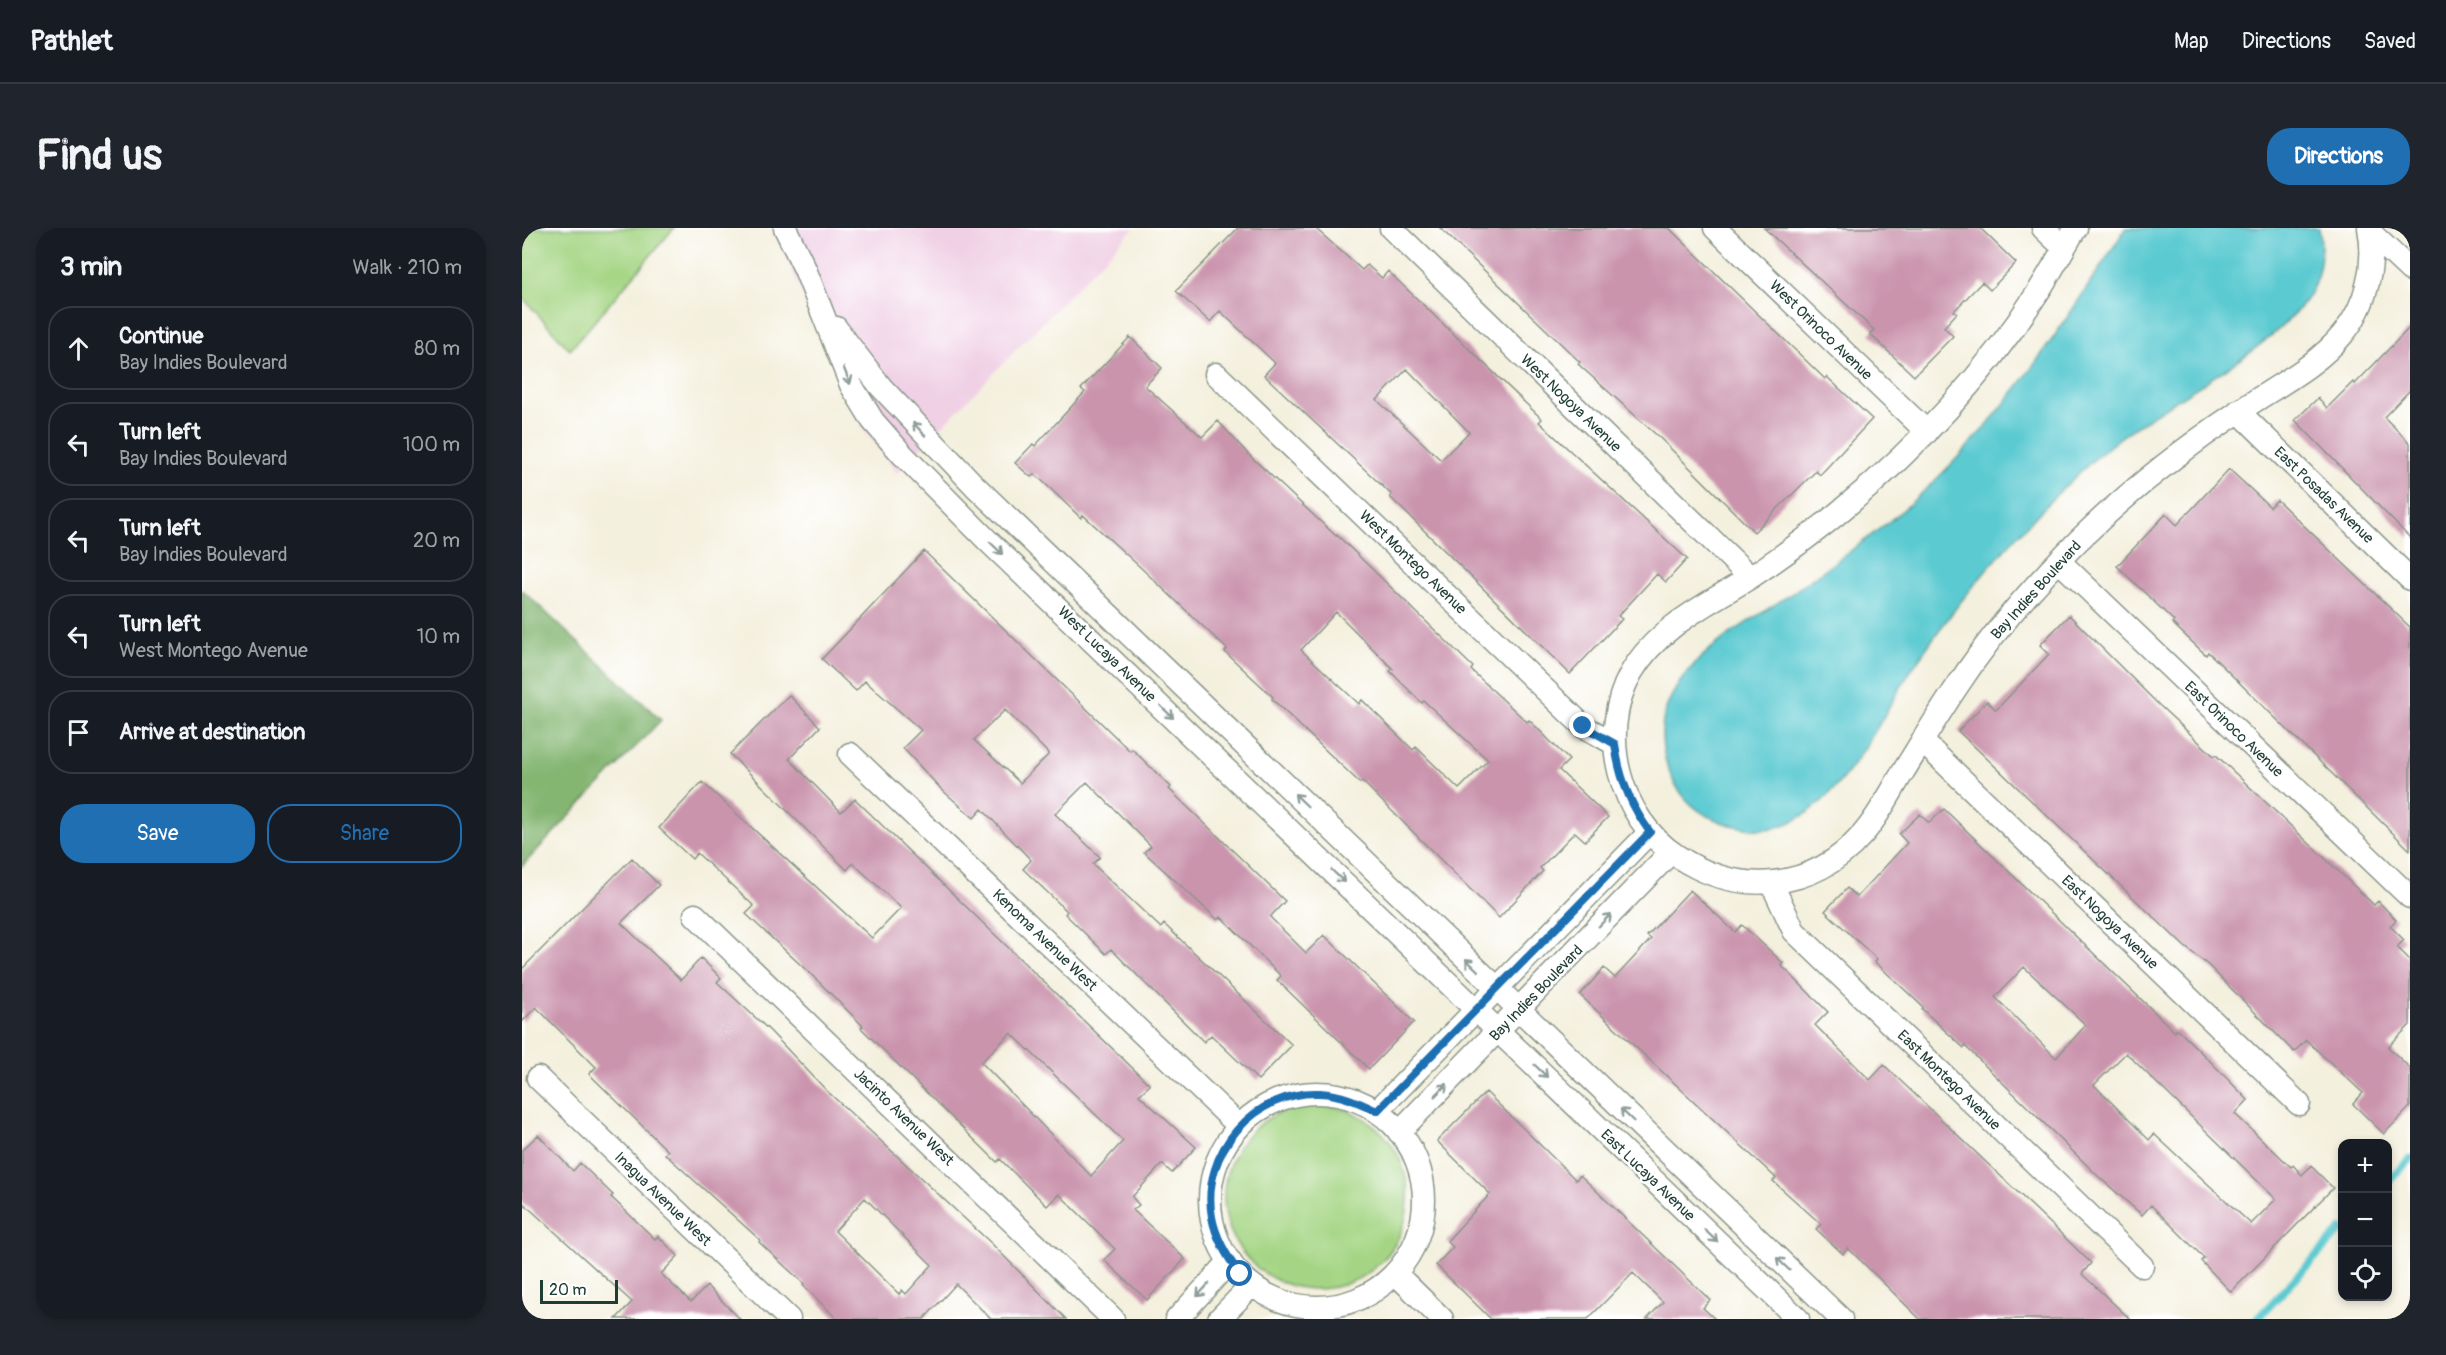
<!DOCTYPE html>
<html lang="en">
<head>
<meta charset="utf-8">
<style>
	:root { --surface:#171b24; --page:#20242c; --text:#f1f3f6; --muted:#9ea1a6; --line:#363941; --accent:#1f6fb2 }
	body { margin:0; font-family:Pangolin,sans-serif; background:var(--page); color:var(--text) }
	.controls { position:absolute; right:18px; bottom:18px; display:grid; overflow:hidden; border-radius:12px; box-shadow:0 3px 9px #0003 }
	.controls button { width:54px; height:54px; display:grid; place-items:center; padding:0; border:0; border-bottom:2px solid var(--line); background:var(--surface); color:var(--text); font:30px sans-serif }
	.scale { position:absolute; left:18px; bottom:15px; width:78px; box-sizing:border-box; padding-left:6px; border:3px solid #1f3d34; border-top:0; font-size:16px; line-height:21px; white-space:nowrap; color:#1f3d34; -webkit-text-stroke:4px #fff; paint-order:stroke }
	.stop { position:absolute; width:18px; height:18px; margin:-14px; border:4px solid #1f6fb2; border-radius:50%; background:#fff }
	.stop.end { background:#1f6fb2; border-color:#fff; box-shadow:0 2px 6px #0008 }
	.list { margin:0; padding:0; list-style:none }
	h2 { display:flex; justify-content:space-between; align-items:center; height:78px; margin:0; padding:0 24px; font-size:26px }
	h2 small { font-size:20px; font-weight:400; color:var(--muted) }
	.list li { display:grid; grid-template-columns:39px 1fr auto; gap:18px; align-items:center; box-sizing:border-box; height:84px; margin:0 12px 12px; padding:0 12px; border:2px solid var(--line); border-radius:24px }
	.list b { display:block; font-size:22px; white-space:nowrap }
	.list p { margin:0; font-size:20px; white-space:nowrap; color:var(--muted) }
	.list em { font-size:20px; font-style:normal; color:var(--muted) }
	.actions { display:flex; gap:12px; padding:18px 24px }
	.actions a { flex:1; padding:14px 0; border:2px solid var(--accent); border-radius:24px; text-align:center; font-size:21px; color:var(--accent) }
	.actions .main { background:var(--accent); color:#fff }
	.icon { flex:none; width:33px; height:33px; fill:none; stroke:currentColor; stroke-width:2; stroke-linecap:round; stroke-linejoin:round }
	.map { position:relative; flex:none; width:1888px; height:1091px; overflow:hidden; border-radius:24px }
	header { display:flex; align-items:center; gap:36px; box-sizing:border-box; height:84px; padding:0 30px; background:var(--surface); border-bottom:2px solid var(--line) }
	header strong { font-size:28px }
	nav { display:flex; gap:33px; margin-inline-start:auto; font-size:21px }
	.intro { display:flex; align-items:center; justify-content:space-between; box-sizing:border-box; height:144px; padding:0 36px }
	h1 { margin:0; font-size:42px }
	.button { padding:15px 27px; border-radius:24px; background:var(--accent); color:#fff; font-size:21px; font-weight:700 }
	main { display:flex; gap:36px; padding:0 36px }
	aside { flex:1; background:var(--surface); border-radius:24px; box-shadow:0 3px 9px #0003 }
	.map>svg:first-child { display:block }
	.built { fill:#f0d0e5 }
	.green { fill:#a5d584; stroke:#62895c; stroke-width:1.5 }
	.forest { fill:#84b672; stroke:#527a53; stroke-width:1.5 }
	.water { fill:#5ccad1; stroke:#3e8482; stroke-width:1.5 }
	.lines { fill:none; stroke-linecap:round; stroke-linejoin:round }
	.stream { stroke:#5ccad1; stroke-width:8 }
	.building { fill:#ca94ad; fill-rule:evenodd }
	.street-casing { stroke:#8a9689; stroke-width:25 }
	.street { stroke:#fff; stroke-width:22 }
	.oneway { stroke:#8f9e9a }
	.route { stroke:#1f6fb2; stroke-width:8 }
	.labels { text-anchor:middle; stroke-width:5; stroke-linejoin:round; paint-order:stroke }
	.street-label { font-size:15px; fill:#1f3d34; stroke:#fff }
</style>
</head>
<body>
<header>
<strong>Pathlet</strong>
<nav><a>Map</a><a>Directions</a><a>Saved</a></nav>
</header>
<div class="intro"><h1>Find us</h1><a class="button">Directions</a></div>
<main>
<aside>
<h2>3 min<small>Walk · 210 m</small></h2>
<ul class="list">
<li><svg class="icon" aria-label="ahead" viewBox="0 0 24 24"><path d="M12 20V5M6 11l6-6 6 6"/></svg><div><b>Continue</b><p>Bay Indies Boulevard</p></div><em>80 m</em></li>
<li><svg class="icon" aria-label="left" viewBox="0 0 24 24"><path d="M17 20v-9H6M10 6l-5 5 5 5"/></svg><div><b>Turn left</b><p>Bay Indies Boulevard</p></div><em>100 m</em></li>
<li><svg class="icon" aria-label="left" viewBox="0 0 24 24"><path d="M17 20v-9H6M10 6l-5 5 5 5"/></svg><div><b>Turn left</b><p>Bay Indies Boulevard</p></div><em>20 m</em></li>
<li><svg class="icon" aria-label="left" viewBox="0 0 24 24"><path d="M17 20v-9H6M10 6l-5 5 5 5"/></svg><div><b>Turn left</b><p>West Montego Avenue</p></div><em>10 m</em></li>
<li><svg class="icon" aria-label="arrive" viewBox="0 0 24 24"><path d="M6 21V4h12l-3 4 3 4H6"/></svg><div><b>Arrive at destination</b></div></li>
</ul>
<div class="actions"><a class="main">Save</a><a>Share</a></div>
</aside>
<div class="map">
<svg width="1888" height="1091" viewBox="0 0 1888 1091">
	<rect width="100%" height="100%" fill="#fff"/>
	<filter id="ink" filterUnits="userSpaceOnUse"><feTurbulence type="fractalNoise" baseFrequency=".0167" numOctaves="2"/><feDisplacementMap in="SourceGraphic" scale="12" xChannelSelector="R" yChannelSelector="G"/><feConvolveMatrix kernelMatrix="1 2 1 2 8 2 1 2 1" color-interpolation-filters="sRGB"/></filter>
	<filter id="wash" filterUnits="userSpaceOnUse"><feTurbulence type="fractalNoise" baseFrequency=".008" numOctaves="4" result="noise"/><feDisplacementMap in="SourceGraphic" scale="24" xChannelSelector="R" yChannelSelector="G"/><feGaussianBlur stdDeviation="1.35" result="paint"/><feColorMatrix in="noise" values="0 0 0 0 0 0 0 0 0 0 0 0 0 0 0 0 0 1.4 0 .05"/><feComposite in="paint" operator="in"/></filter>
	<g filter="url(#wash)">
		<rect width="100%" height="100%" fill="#f4f0de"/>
		<!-- built -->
		<path class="built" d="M251,0H612L375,245L340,199Z"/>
		<!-- green -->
		<path class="green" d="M0,0H152L48,122L0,69Z
			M702 969a92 92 0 1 1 184 0a92 92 0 1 1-184 0Z"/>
		<!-- forest -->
		<path class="forest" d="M0,362L139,492L0,638Z"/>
		<!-- water -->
		<path class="water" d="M1604,0H1797C1802,24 1798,53 1783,73C1744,126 1652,169 1598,210C1558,241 1521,280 1487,317C1452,355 1421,395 1392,438C1355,493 1306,615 1224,600C1207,597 1191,593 1176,582C1143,557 1129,505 1150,467C1175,419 1230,393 1273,363C1309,337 1348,310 1382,281C1478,198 1536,104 1604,0Z"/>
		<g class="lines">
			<!-- stream -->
			<path class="stream" d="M1866,954L1888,931
				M1735,1091L1820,1001"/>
		</g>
		<g id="blocks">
			<!-- building -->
			<path class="building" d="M716,0H793L840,42L845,37L860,50L866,43L1020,191L1017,194L1165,331L1144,354L1135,346L1096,388L1100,391L1048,446L868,269L870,267L742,147L753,135L698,83L688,94L654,63ZM885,141L947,204L919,232L855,172Z
				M918,0H1147L1303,151L1305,149L1350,191L1298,247L1294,243L1232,304L1139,211L1056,136L1058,134Z
				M1242,0H1458L1494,35L1468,62L1460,54L1432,83L1435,85L1422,99L1431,108L1392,148L1348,106L1352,102Z
				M1888,99V162L1862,189L1888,215V310L1773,192L1796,170L1805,180L1831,154L1833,156Z
				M608,109L640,140L623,158L680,209L696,193L726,226L814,308L815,307L951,439L949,442L1005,494L1007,492L1047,532L1037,542L1086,589L1063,613L1053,604L1018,640L1021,643L977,690L840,553L838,555L750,471L751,469L703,424L705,421L618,339L561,287L559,290L513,246L509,249L493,235L511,216L513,218L563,164L559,161ZM814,384L871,441L868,443L900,475L902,473L966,532L937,561L894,519L891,522L840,472L837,476L779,422Z
				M1707,241L1748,279L1755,272L1888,399V622L1686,424L1684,427L1650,395L1652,393L1595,338L1644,286L1655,297Z
				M402,323L608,523L610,521L649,559L647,561L763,673L748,689L784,725L802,707L892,794L847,841L755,752L759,748L699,689L696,692L622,624L629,618L565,554L533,586L578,629L571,636L639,700L642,696L770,817L736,852L689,807L682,814L589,721L584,726L543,686L545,683L501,641L509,632L460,581L452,590L419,561L381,520L399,502L343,453L334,463L300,431ZM483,482L527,526L498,555L452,512Z
				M1547,387L1637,477L1692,528L1694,527L1852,677L1856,673L1874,692L1868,698L1882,712L1875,719L1888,732V797L1866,819L1888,840V879L1862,906L1831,876L1841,865L1784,812L1772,824L1686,737L1662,718L1436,503L1465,473L1474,482L1527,426L1518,417Z
				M267,467L298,499L267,531L319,584L333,571L628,857L617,867L674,919L650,945L640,936L610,969L617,977L611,982L663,1031L625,1072L582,1032L593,1021L537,966L525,978L478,931L475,934L339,800L341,798L296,753L224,686L232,678L175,625L170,631L137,600L180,554L350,710L379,680L331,635L325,642L208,526ZM489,805L601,913L569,948L459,834Z
				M1422,581L1653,804L1655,801L1688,833L1726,872L1713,886L1769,939L1771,937L1780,947L1789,938L1811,960L1709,1064L1679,1033L1682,1030L1629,977L1620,987L1577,949L1443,818L1442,820L1400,781L1401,779L1353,734L1355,731L1303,683L1325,660L1335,669L1385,615L1377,606L1398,586L1407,595ZM1502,739L1564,797L1534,830L1473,769ZM1604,825L1754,971L1729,996L1632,906L1627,912L1572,857Z
				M110,630L137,657L99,695L159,752L179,730L199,750L195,754L248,803L305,863L470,1016L544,1091H469L434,1056L402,1091H315L281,1057L282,1056L237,1014L238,1012L143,926L146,923L67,846L74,839L14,779L0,794V741ZM343,970L410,1037L384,1066L380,1062L377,1066L313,1003Z
				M1168,662L1213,704L1220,697L1261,735L1259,737L1306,784L1293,797L1348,852L1362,837L1530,997L1569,1035L1560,1046L1608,1091H1398L1326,1020L1321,1026L1294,1001L1299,996L1251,953L1254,950L1058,767L1082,740L1093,750L1129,711L1125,708Z
				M964,864L1054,952L1058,947L1188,1072L1181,1080L1193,1091H1125L1141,1074L1111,1045L1066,1091H969L914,1037L931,1019L925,1013L968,966L915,913Z
				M16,907L51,943L58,935L91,967L89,969L133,1011L136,1008L156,1028L139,1046L169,1074L185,1058L218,1091H94L110,1074L0,974V922Z"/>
		</g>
	</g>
	<g filter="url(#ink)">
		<use href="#blocks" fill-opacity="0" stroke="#8a9689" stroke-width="1.5"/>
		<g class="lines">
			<!-- street casing -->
			<g class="street-casing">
				<path id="street" d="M263,0L283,41L329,157L351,193L380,226L465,312L1276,1091
					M869,0L1228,349
					M1193,0L1405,204
					M1521,0L1542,20
					M1554,0C1541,21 1529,44 1516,64C1463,146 1397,218 1322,280C1294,304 1263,326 1232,347C1188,375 1136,398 1109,445C1075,505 1097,590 1155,628C1216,669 1291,663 1340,607C1357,588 1368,565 1381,544C1399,515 1417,485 1436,457C1470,405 1512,357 1556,313C1605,265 1659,222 1716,184C1752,159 1793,140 1821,106C1845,77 1854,36 1847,0
					M1849,5L1888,42
					M314,100L359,159L453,258L1319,1091
					M694,146L1061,498L1093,516
					M1716,183L1888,351
					M1537,333L1888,669
					M1400,513L1777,876
					M328,526L717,898
					M1250,656L1272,703L1620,1038
					M173,687L591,1091
					M16,850L267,1091
					M688 972a107 107 0 1 1 214 0a107 107 0 1 1-214 0Z
					M855,883L1128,604
					M877,904L1149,624
					M873,1045L920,1091
					M655,1091L708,1033
					M697,1091L730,1057"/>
			</g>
			<!-- street -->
			<use href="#street" class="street"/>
		</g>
		<!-- one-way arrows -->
		<defs><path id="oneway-shaft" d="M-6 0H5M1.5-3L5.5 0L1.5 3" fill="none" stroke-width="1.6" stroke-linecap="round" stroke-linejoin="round" transform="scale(1.5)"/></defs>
		<g class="oneway">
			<use href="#oneway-shaft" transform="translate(325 148) rotate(68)"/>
			<use href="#oneway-shaft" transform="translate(397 201) rotate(-133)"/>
			<use href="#oneway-shaft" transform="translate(474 320) rotate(44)"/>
			<use href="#oneway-shaft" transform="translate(645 484) rotate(44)"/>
			<use href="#oneway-shaft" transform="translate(779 572) rotate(-136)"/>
			<use href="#oneway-shaft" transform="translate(816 648) rotate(44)"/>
			<use href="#oneway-shaft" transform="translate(1083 692) rotate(-46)"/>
			<use href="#oneway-shaft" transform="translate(950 737) rotate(-136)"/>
			<use href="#oneway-shaft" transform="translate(1019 843) rotate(44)"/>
			<use href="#oneway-shaft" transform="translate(919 862) rotate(-45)"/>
			<use href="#oneway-shaft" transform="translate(1105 887) rotate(-136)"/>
			<use href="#oneway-shaft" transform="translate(1189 1008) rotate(44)"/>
			<use href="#oneway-shaft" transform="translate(1261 1036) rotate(-136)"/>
			<use href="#oneway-shaft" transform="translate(681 1062) rotate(133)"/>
		</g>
	</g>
	<g class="lines" filter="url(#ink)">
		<!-- route -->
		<path class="route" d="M718,1046C705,1029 694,1011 690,989C678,925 733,862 798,865C819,866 836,874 855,883L1128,604C1108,577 1097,549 1093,516L1061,498"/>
	</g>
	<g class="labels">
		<!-- street labels -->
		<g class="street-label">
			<text transform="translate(1299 102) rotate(44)" y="5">West Orinoco Avenue</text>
			<text transform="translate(1049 175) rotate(44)" y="5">West Nogoya Avenue</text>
			<text transform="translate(1802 267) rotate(44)" y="5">East Posadas Avenue</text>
			<text transform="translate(891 334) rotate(44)" y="5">West Montego Avenue</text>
			<text transform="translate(1514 362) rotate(-48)" y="5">Bay Indies Boulevard</text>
			<text transform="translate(585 426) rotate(44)" y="5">West Lucaya Avenue</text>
			<text transform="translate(1712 501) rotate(44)" y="5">East Orinoco Avenue</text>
			<text transform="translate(1588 694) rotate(44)" y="5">East Nogoya Avenue</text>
			<text transform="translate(523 712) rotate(44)" y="5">Kenoma Avenue West</text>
			<text transform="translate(1014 765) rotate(-46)" y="5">Bay Indies Boulevard</text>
			<text transform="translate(1427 852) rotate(44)" y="5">East Montego Avenue</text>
			<text transform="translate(382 889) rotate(44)" y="5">Jacinto Avenue West</text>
			<text transform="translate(1126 947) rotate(44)" y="5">East Lucaya Avenue</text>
			<text transform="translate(141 971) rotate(44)" y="5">Inagua Avenue West</text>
		</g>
	</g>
</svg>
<div class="controls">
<button>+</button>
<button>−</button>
<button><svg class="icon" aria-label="locate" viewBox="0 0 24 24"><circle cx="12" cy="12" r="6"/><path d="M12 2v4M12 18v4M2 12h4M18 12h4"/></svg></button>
</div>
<div class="scale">20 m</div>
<div class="stop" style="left:718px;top:1046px"></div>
<div class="stop end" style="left:1061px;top:498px"></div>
</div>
</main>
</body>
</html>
